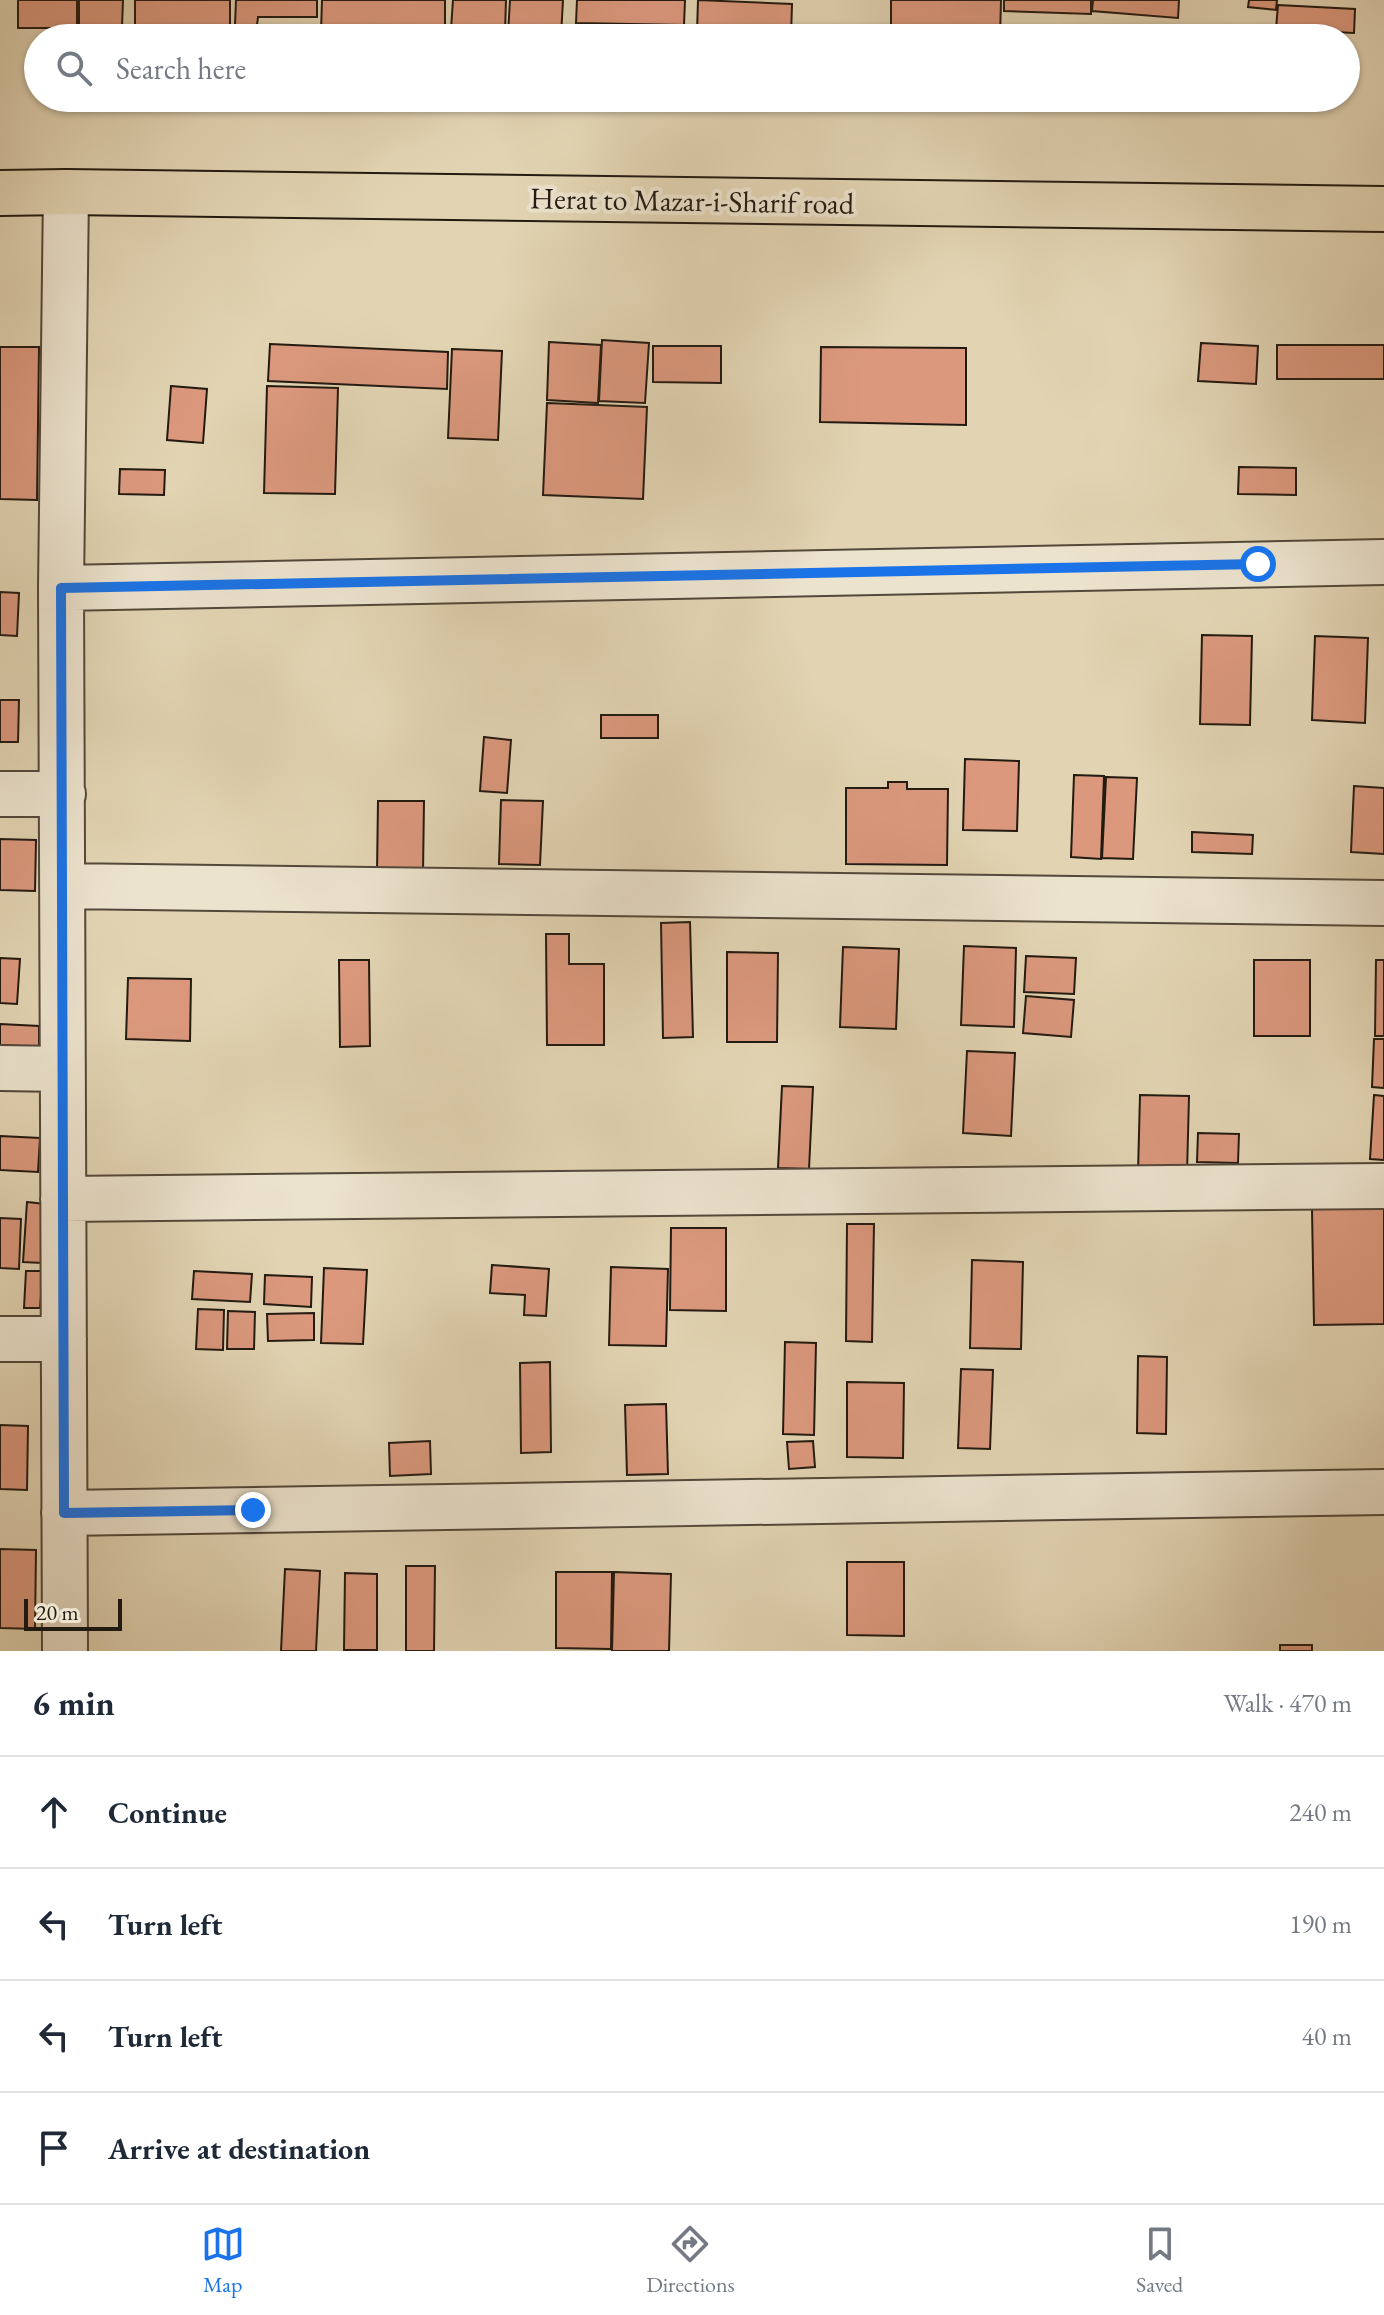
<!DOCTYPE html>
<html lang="en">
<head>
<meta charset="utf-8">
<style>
	:root { --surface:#fff; --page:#f2f2f3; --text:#1f2937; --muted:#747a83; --line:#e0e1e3; --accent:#1a73e8 }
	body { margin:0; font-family:"EB Garamond",serif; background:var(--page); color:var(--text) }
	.scale { position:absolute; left:24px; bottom:20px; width:98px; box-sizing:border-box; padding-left:8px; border:4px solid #231a11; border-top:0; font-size:22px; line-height:28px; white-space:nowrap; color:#231a11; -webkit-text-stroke:6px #ece3ce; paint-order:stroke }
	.stop { position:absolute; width:24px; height:24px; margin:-18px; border:6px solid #1a73e8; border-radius:50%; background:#fff }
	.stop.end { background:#1a73e8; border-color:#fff; box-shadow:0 2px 8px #0008 }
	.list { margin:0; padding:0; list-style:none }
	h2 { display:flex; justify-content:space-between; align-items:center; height:104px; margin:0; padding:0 32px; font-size:34px }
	h2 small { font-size:26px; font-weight:400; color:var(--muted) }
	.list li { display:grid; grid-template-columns:52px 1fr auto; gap:24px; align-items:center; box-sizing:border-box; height:112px; padding:0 32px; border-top:2px solid var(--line) }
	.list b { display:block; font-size:30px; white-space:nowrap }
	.list em { font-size:26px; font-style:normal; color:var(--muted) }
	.icon { flex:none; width:44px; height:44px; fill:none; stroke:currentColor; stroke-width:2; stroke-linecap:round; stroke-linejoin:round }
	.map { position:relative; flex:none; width:1384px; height:1651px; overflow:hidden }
	.search { position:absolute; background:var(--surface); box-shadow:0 2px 6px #0004; left:24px; right:24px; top:24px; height:88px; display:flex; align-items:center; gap:20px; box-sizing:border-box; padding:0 28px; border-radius:44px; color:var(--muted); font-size:30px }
	.sheet { height:552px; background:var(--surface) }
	nav { display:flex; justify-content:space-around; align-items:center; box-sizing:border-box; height:112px; border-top:2px solid var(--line); background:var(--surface); font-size:22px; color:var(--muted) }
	nav a { display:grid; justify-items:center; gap:4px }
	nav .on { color:var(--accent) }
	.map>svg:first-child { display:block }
	.building { fill:#db987d; stroke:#231a11; stroke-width:2 }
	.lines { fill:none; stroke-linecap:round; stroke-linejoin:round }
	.minor-casing { stroke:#53483a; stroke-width:48 }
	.highway-casing { stroke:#231a11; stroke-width:48 }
	.minor { stroke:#ece3ce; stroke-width:44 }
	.highway { stroke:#e2d4b3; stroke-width:44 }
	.route { stroke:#1a73e8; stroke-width:10 }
	.labels { text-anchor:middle; stroke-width:8; stroke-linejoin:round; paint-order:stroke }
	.street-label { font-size:30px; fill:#231a11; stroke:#ece3ce }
</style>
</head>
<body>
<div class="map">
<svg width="1384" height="1651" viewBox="0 0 1384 1651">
	<rect width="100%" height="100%" fill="#e2d4b3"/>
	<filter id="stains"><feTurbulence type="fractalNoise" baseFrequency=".0025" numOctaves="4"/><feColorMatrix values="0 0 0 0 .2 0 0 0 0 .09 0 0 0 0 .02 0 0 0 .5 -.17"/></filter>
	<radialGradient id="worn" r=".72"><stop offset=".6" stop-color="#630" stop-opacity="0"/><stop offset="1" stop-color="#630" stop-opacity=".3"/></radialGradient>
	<!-- building -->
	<path class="building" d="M18,0H77V28H18Z
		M79,0H123L122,27L79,26Z
		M135,0H230V28H135Z
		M236,0H317V17H258L257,25H235Z
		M322,0H445V34L321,32Z
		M453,0H506L505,32L451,29Z
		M510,0H563L561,36L508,34Z
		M577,0H685L684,25L576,23Z
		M698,0L792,4L791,37L697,33Z
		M891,0H1001L1000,38H980V29L891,28Z
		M1004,0H1091V14L1004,11Z
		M1093,0H1179L1178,18L1092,11Z
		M1249,0H1277L1276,10L1248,7Z
		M1278,5L1355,9L1354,33L1276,29Z
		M602,340L649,343L645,403L599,401Z
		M549,342L601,345L598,403L547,400Z
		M1201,343L1258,346L1256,384L1198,381Z
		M270,344L448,352L447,389L268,381Z
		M1277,345H1384V379H1277Z
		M653,346H721V383L653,382Z
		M0,347H39L37,500L0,499Z
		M821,347L966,348V425L820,422Z
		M452,349L502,351L498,440L448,438Z
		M171,386L207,389L203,443L167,440Z
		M267,386L338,388L335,494L264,493Z
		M547,403L647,407L643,499L543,495Z
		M1239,467L1296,468V495L1238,494Z
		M120,469L165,470L164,495L119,494Z
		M0,592L19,593L17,636L0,635Z
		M1202,635L1252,636L1250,725L1200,724Z
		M1315,636L1368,638L1365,723L1312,720Z
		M0,700H19L18,742H0Z
		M601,715H658V738H601Z
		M484,737L511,740L507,793L480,791Z
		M965,759L1019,761L1017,831L963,830Z
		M1074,775L1104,776L1101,859L1071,857Z
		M1106,777L1137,778L1133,859L1102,858Z
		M888,782H907V789H948L947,865L846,864V788H888Z
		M1354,786L1384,788V854L1351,852Z
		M501,800L543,801L540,865L499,864Z
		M378,801H424L423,873H377Z
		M1192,832L1253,835L1252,854L1192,852Z
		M0,839L36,840L35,891L0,890Z
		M690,922L693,1037L663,1038L661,923Z
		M546,934H569V964H604V1045H547Z
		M964,946L1016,948L1014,1027L961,1025Z
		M843,947L899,949L896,1029L840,1027Z
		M727,952L778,953L777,1042H727Z
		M1026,956L1076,958L1074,994L1024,992Z
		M0,958L20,959L17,1004L0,1003Z
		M339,960H369L370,1046L340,1047Z
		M1254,960H1310V1036H1254Z
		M1376,960H1384V1036H1375Z
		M128,978L191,979L190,1041L126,1039Z
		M1026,996L1074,1000L1071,1037L1023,1033Z
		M0,1024L39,1026V1047L0,1045Z
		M1374,1039H1384V1088L1372,1087Z
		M967,1051L1015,1053L1011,1136L963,1133Z
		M782,1086L813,1087L809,1169L778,1168Z
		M1140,1095L1189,1096L1187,1174L1138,1173Z
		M1374,1095L1384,1096V1160L1370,1159Z
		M1198,1133L1239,1134L1238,1163L1197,1162Z
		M0,1136L40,1138L38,1172L0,1170Z
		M27,1202L45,1204L42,1263L23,1262Z
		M1384,1208V1324L1314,1325L1312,1209Z
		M0,1218L21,1219L19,1269L0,1268Z
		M847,1224H874L872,1342L846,1341Z
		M671,1228H726V1311L670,1310Z
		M972,1260L1023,1262L1021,1349L970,1348Z
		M492,1265L549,1269L546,1316L524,1315L525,1295L490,1293Z
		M611,1267L668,1269L666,1346L609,1345Z
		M324,1268L367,1270L363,1344L321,1343Z
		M26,1271H43L40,1308H24Z
		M194,1271L252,1274L250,1302L192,1299Z
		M265,1275L312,1277L311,1307L264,1304Z
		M198,1309L224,1310L223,1350L196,1349Z
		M228,1311L255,1312L254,1349H227Z
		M314,1313V1340L268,1341L267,1314Z
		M785,1342L816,1343L814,1435L783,1434Z
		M1138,1356L1167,1357L1166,1434L1137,1433Z
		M550,1362L551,1452L521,1453L520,1363Z
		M961,1369L993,1370L990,1449L958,1448Z
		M847,1382L904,1383L903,1458L847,1457Z
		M666,1404L668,1474L627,1475L625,1405Z
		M0,1425L28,1426L27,1490L0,1489Z
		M430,1441L431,1474L390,1476L389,1443Z
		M813,1441L815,1467L789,1469L787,1442Z
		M0,1549L36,1550L35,1629L0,1628Z
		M847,1562H904V1636L847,1635Z
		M406,1566H435L434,1651H406Z
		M285,1569L320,1571L316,1651H281Z
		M556,1572H612L611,1649L556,1648Z
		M614,1572L671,1574L669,1651H612Z
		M345,1573L377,1574V1650H344Z
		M1280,1645H1312V1651H1280Z"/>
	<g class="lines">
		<!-- minor casing -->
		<g class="minor-casing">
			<path id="minor" d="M61,588L1384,562
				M0,794H63
				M64,886L1384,903
				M0,1068L62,1069
				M63,1199L1384,1186
				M0,1339H64
				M64,1513L1384,1492
				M65,1651L61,588L66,192"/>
		</g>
		<!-- highway casing -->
		<g class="highway-casing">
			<path id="highway" d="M0,193L66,192L1384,209"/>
		</g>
		<!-- minor -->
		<use href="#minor" class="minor"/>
		<!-- highway -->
		<use href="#highway" class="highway"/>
	</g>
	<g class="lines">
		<!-- route -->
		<path class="route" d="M253,1510L64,1513L61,588L1258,564"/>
	</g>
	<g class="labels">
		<!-- street labels -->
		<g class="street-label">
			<text transform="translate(692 201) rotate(1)" y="10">Herat to Mazar-i-Sharif road</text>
		</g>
	</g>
	<rect width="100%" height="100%" filter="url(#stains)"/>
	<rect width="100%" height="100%" fill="url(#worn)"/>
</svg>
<div class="scale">20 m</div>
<div class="stop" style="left:1258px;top:564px"></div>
<div class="stop end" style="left:253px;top:1510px"></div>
<div class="search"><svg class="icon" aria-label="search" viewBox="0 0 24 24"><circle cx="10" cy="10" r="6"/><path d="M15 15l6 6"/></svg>Search here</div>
</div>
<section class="sheet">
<h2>6 min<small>Walk · 470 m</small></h2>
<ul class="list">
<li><svg class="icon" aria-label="ahead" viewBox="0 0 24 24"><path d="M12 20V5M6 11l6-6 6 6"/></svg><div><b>Continue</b></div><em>240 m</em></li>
<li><svg class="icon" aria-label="left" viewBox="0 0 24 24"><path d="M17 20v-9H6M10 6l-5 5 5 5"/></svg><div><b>Turn left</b></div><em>190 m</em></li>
<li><svg class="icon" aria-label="left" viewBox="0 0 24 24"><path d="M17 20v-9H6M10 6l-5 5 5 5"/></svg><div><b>Turn left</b></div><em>40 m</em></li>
<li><svg class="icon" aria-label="arrive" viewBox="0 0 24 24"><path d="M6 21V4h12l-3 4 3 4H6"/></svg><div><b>Arrive at destination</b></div></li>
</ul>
</section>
<nav>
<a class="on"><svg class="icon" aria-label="map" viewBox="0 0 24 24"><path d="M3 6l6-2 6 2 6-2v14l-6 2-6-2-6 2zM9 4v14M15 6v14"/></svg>Map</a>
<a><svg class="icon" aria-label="directions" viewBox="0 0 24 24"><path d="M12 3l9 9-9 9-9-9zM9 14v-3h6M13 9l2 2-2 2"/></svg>Directions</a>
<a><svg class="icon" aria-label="saved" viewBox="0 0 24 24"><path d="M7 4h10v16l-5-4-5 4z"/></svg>Saved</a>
</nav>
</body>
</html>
